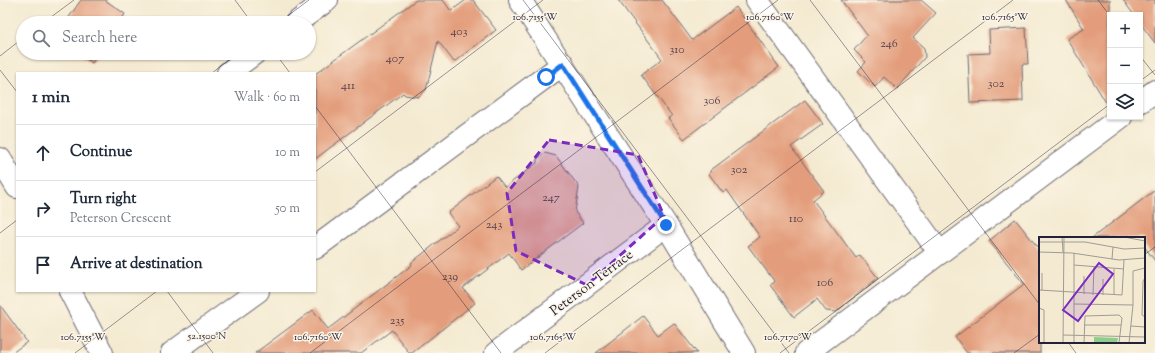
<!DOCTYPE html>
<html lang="en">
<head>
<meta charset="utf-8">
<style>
	:root { --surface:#fff; --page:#f2f2f3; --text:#1f2937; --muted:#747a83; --line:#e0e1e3 }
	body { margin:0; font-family:"Sorts Mill Goudy",serif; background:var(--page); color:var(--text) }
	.controls { position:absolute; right:12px; top:12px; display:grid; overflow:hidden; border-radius:0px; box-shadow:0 1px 3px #0004 }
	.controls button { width:36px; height:36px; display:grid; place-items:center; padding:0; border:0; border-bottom:1px solid var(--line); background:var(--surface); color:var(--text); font:20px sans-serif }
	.stop { position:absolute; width:12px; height:12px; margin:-9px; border:3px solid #1a73e8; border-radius:50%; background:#fff }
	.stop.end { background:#1a73e8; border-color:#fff; box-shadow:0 1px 4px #0008 }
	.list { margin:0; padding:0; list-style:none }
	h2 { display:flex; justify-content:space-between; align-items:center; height:52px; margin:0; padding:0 16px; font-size:17px }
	h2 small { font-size:13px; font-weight:400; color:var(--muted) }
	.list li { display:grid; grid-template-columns:26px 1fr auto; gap:12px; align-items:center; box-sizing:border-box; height:56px; padding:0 16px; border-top:1px solid var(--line) }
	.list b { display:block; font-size:15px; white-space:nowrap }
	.list p { margin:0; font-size:13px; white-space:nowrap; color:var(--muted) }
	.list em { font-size:13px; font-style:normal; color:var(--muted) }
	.icon { flex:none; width:22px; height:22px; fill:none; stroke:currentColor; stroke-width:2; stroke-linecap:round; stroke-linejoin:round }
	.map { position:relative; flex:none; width:1155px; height:353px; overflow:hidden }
	.search { position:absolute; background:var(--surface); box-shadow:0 1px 3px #0004; left:16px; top:16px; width:300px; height:44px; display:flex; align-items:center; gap:10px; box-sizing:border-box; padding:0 14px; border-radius:22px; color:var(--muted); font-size:15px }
	.panel { position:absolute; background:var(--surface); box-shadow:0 1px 3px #0004; left:16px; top:72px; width:300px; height:220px; border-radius:0px }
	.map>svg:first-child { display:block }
	.building { fill:#e39d7b }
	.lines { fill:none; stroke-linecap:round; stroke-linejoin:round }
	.minor-casing { stroke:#6c6870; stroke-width:24 }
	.minor { stroke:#fff; stroke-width:22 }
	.route { stroke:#1a73e8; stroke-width:5 }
	.marked { fill:#7b2cbf; fill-opacity:0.2; stroke:#7b2cbf; stroke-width:3; stroke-dasharray:8 5; stroke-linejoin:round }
	.ticks { fill:none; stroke:#22223b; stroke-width:1; stroke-opacity:0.45 }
	.labels { text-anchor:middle; stroke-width:3; stroke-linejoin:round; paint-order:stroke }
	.number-label { font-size:12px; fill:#52414b }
	.street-label { font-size:14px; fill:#22223b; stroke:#fcf5e5 }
	.inset-road { fill:none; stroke:#a09a95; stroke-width:1 }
	.view { fill:#7b2cbf; fill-opacity:0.15; stroke:#7b2cbf; stroke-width:2 }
	.inset-edge { fill:none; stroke:#22223b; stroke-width:2 }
	.ticks-label { font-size:10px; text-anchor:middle; fill:#22223b; stroke:#fcf5e5; stroke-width:3; stroke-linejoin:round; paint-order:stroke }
</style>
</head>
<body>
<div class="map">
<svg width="1155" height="353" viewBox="0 0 1155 353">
	<rect width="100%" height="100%" fill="#fcf5e5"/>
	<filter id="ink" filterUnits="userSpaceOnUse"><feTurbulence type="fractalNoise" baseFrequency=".025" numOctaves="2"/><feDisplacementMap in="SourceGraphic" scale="8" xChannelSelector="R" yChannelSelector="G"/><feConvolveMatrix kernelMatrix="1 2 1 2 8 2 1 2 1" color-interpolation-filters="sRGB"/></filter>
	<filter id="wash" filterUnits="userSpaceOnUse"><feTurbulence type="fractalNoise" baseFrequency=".012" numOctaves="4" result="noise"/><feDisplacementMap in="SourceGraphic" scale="16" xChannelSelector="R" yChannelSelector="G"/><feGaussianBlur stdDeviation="0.9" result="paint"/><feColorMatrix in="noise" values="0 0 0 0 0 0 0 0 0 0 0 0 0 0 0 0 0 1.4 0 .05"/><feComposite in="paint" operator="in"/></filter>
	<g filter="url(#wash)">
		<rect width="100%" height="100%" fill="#f4ead1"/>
		<g id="blocks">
			<!-- building -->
			<path class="building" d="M81,0H105L125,14L119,23H65Z
				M416,0H443L451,11L466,0H473L496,30L454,62L438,41L426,90L418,97L405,95L403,93L315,159V74Z
				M618,0H662L692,40L736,7L779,67L684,139L668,118L672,116L641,75L662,59Z
				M841,0H921L936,13L913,38L924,48L925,57L897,89L884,77L875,87L858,71L866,62L854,50L867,35Z
				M1066,0H1110V109L1067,39L1084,29Z
				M1123,0H1155V43L1140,23V15H1134Z
				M1026,28L1028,64H1022L1023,101L970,103L968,54L990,53L989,30Z
				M78,53H99L92,63Z
				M805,100L823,124L791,147L824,191L813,200L856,258L860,255L878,278L836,312L826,311L817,299L794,317L770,285L775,282L748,246L760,237L727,190L723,193L709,174L712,171L711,170Z
				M545,153L556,156L579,187L575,212L583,223L521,270L509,253L463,288L475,303L412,353H409L392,330L361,353H255L313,310L328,329L412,265L411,263L458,226L448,213L496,176L505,187L537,163V159Z
				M1155,190V261L1144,246V238H1092Z
				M1015,219L1040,250V353H967L955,337L1024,284L989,241Z
				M0,305L27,342L12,353H0Z
				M643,316L658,335L674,323L697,353H596Z"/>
		</g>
	</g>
	<g filter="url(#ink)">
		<use href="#blocks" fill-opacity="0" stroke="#6c6870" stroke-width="1"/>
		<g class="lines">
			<!-- minor casing -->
			<g class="minor-casing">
				<path id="minor" d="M520,0L666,225L744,353
					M757,0L940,253
					M296,23L327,0
					M228,73L255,53
					M1140,102L1155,91
					M0,159L17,187
					M315,248L563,64
					M70,291L102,353
					M172,353L258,291
					M496,353L666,225
					M806,353L1121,117"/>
			</g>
			<!-- minor -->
			<use href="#minor" class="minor"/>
		</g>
	</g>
	<g class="lines" filter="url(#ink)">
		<!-- route -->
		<path class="route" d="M546,77L563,64L666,225"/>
	</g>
	<!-- marked area -->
	<path class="marked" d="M549,140L638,155L664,216L587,285L516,251L507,193Z"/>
	<!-- ticks -->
	<path class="ticks" d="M235,0L252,23M523,0L789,353M810,0L1040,305M1098,0L1110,16M43,23L74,0M278,23L309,0M275,53L290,73M0,56L23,38M1140,56L1155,75M0,70L17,92M212,73L238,53M1140,81L1155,70M315,106L501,353M315,172L543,0M0,233L17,220M1144,255L1155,247M167,291L213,353M1068,342L1076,353M75,353L157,291M310,353L778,0M545,353L1013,0M780,353L1110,104M1014,353L1040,334"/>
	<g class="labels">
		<!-- number labels -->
		<g class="number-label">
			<text x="459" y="35">403</text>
			<text x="889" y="47">246</text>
			<text x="677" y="53">310</text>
			<text x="395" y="62">407</text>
			<text x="996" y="87">302</text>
			<text x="348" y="89">411</text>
			<text x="712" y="104">306</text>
			<text x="739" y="173">302</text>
			<text x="551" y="201">247</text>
			<text x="796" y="222">110</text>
			<text x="494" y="228">243</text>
			<text x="450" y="280">239</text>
			<text x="825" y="286">106</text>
			<text x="397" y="324">235</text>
		</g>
		<!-- street labels -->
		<g class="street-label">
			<text transform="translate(591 282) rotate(-37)" y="5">Peterson Terrace</text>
		</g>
	</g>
	<!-- overview -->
	<g transform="translate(1039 237)">
		<rect width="106" height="106" fill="#f4ead1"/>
		<path d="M55,100L79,101L78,106H55Z" fill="#8dcf88"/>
		<path class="inset-road" d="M23,0L24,15M85,0L106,4M0,5H46L85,12L106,11M0,15L33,16L80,23L106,21M73,22L74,10M35,28L85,32M106,41L104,44L103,78L106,80M0,53L83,58L85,23M3,53V36M45,57V39M54,58L55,29M64,58V42M75,58V32M35,67L94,68M0,71L5,73V106M45,88H82M92,89L106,90M24,98L106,100M24,106L25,0M35,106V16M45,106L46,79L80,78L83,81L80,106M90,106L94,68V34L106,31"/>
		<path class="view" d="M60,26L74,37L39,84L24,73Z"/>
		<rect width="106" height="106" class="inset-edge"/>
	</g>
	<g class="ticks-label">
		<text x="535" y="20">106.7155°W</text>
		<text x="1005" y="20">106.7165°W</text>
		<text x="770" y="20">106.7160°W</text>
		<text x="207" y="339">52.1500°N</text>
		<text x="83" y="340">106.7155°W</text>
		<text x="318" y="340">106.7160°W</text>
		<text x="553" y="340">106.7165°W</text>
		<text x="788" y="340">106.7170°W</text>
	</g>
</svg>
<div class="controls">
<button>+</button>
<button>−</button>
<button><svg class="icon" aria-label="layers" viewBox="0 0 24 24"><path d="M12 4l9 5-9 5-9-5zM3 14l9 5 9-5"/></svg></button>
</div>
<div class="stop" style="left:546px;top:77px"></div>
<div class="stop end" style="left:666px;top:225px"></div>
<div class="search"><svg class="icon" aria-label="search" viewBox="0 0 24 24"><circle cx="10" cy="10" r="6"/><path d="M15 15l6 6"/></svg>Search here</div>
<section class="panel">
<h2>1 min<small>Walk · 60 m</small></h2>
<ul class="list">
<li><svg class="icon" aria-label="ahead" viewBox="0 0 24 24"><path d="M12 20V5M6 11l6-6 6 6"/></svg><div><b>Continue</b></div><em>10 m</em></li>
<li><svg class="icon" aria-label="right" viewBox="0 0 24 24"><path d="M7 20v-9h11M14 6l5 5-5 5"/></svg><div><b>Turn right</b><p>Peterson Crescent</p></div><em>50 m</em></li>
<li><svg class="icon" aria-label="arrive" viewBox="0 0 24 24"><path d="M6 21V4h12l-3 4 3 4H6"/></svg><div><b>Arrive at destination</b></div></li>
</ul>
</section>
</div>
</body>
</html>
